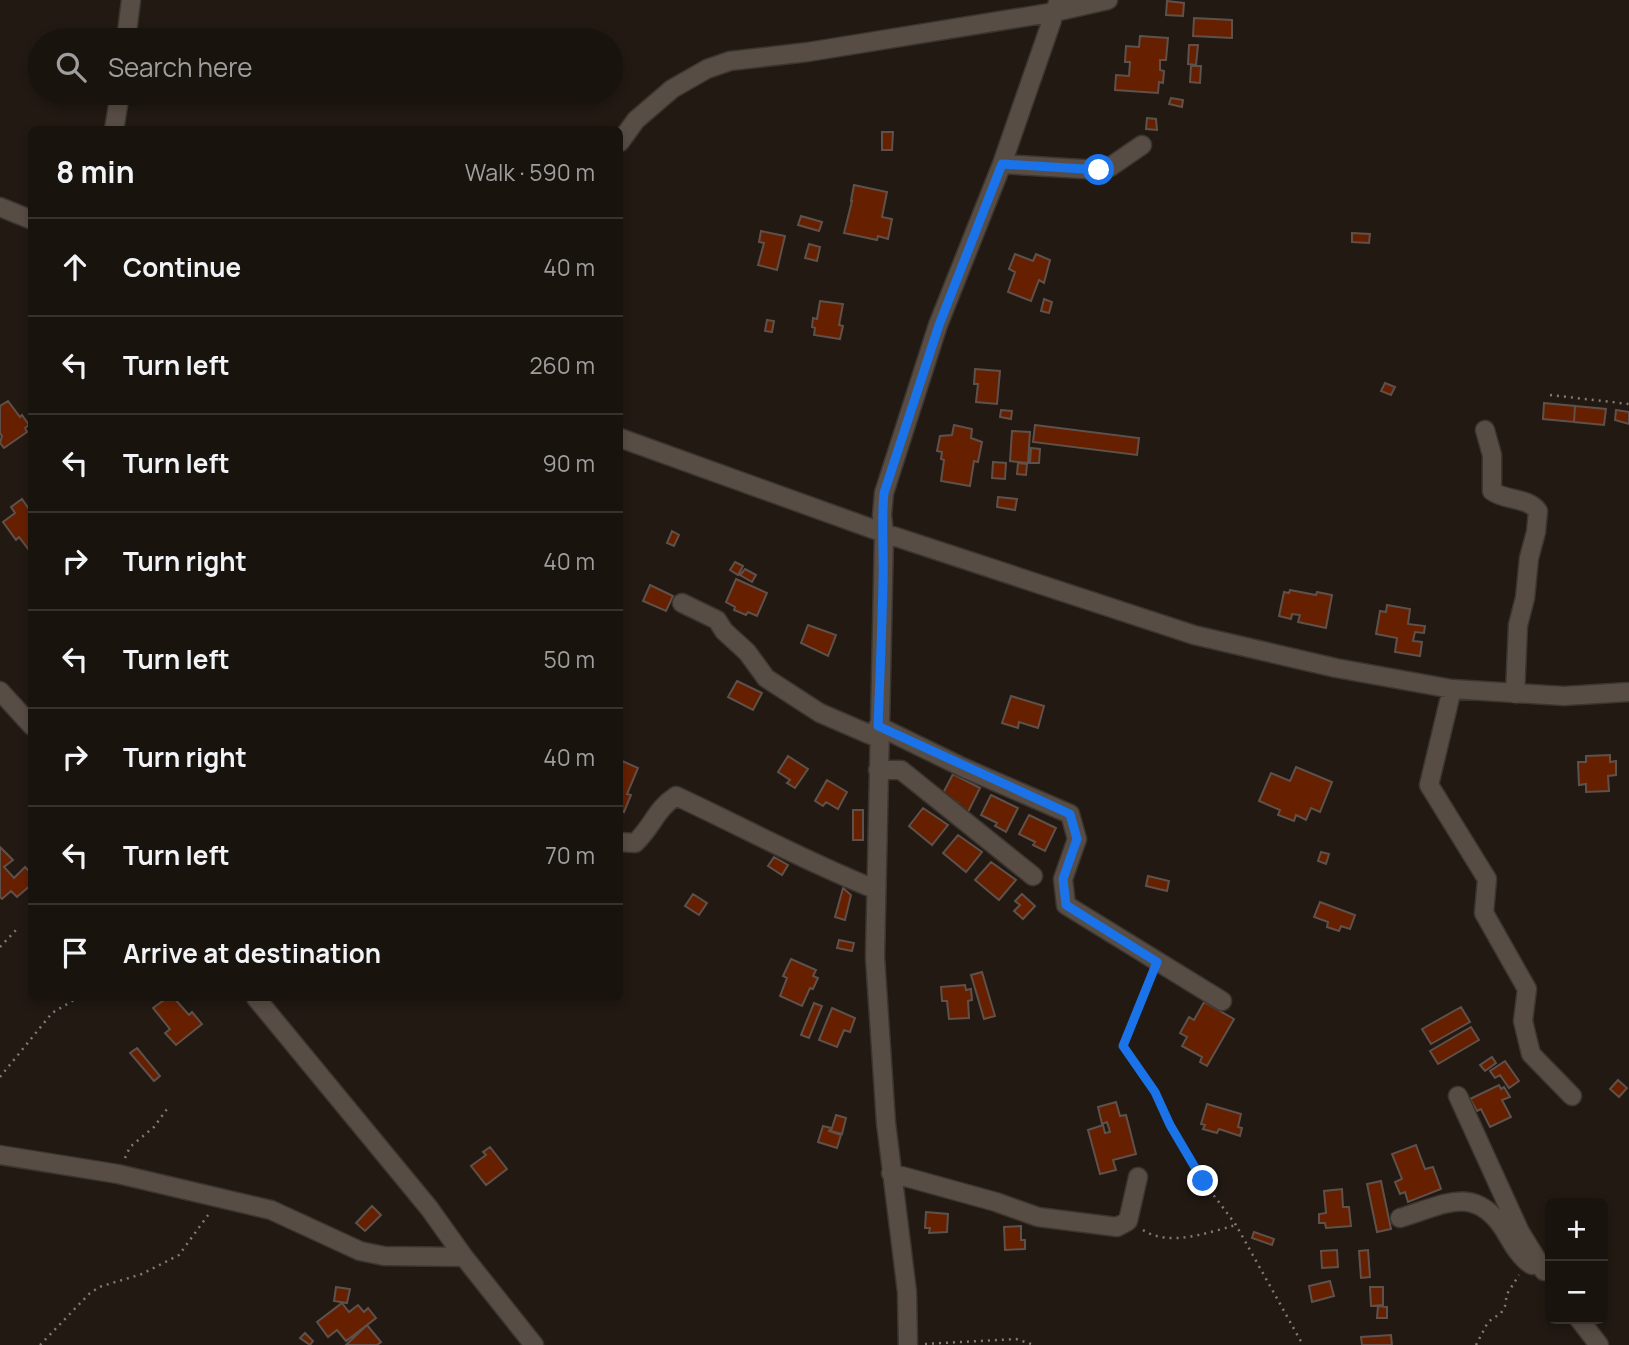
<!DOCTYPE html>
<html lang="en">
<head>
<meta charset="utf-8">
<style>
	:root { --surface:#19130e; --page:#221c17; --text:#f1f3f6; --muted:#9f9e9e; --line:#37322e }
	body { margin:0; font-family:Manrope,sans-serif; background:var(--page); color:var(--text) }
	.controls { position:absolute; right:21px; bottom:21px; display:grid; overflow:hidden; border-radius:10px; box-shadow:0 4px 10px #0003 }
	.controls button { width:63px; height:63px; display:grid; place-items:center; padding:0; border:0; border-bottom:2px solid var(--line); background:var(--surface); color:var(--text); font:35px sans-serif }
	.stop { position:absolute; width:21px; height:21px; margin:-16px; border:5px solid #1a73e8; border-radius:50%; background:#fff }
	.stop.end { background:#1a73e8; border-color:#fff; box-shadow:0 2px 7px #0008 }
	.list { margin:0; padding:0; list-style:none }
	h2 { display:flex; justify-content:space-between; align-items:center; height:91px; margin:0; padding:0 28px; font-size:30px }
	h2 small { font-size:23px; font-weight:400; color:var(--muted) }
	.list li { display:grid; grid-template-columns:46px 1fr auto; gap:21px; align-items:center; box-sizing:border-box; height:98px; padding:0 28px; border-top:2px solid var(--line) }
	.list b { display:block; font-size:26px; white-space:nowrap }
	.list em { font-size:23px; font-style:normal; color:var(--muted) }
	.icon { flex:none; width:38px; height:38px; fill:none; stroke:currentColor; stroke-width:2; stroke-linecap:round; stroke-linejoin:round }
	.map { position:relative; flex:none; width:1629px; height:1345px; overflow:hidden }
	.search { position:absolute; background:var(--surface); box-shadow:0 4px 10px #0003; left:28px; top:28px; width:595px; height:77px; display:flex; align-items:center; gap:18px; box-sizing:border-box; padding:0 24px; border-radius:38px; color:var(--muted); font-size:26px }
	.panel { position:absolute; background:var(--surface); box-shadow:0 4px 10px #0003; left:28px; top:126px; width:595px; height:875px; border-radius:10px }
	.map>svg:first-child { display:block }
	.building { fill:#662000; stroke:#5e514c; stroke-width:2 }
	.lines { fill:none; stroke-linecap:round; stroke-linejoin:round }
	.minor-casing { stroke:#3b3530; stroke-width:21 }
	.path { stroke:#827b75; stroke-width:2.5; stroke-dasharray:2 5; stroke-linecap:butt }
	.minor { stroke:#574d45; stroke-width:18 }
	.route { stroke:#1a73e8; stroke-width:9 }
</style>
</head>
<body>
<div class="map">
<svg width="1629" height="1345" viewBox="0 0 1629 1345">
	<rect width="100%" height="100%" fill="#211912"/>
	<!-- building -->
	<path class="building" d="M1167,1L1184,3L1183,16L1166,15Z
		M1194,18L1232,20V38L1193,36Z
		M1140,36L1168,38L1166,60H1160V70L1164,71L1163,83L1159,82L1158,93L1115,90L1116,75L1129,76L1130,62H1125L1126,46L1139,47Z
		M1189,45H1198L1196,65L1188,64Z
		M1191,66H1201L1200,83L1190,82Z
		M1171,98L1183,100L1182,107L1169,104Z
		M1147,118L1156,119L1157,130L1146,129Z
		M882,132H893L892,150H882Z
		M854,185L887,192L882,217L892,219L888,239L878,236L877,240L844,233L852,201H851Z
		M801,216L822,222L819,231L798,225Z
		M761,231L785,236L777,270L758,265L764,243L759,242Z
		M1352,233L1370,234L1369,243L1352,242Z
		M809,244L820,247L817,261L805,258Z
		M1015,254L1033,261L1036,254L1050,260L1044,283L1039,280L1031,301L1008,292L1015,272L1009,269Z
		M1044,299L1052,302L1049,313L1041,311Z
		M820,301L843,304L839,325L843,326L840,339L814,335L815,328L812,327L813,318L817,319Z
		M767,320L774,321L772,332L765,331Z
		M975,369L1000,371L997,404L976,402L978,384H974Z
		M1385,383L1395,387L1391,395L1381,391Z
		M8,401L20,417L22,415L29,425L25,428L27,432L4,448L0,443L2,436L0,433V406Z
		M1544,403L1575,406L1574,422L1543,419Z
		M1575,406L1606,409L1604,425L1574,422Z
		M1001,410L1012,411L1011,419L1000,417Z
		M1616,410L1629,412V424L1615,420Z
		M954,425L972,429L971,438L982,442L978,462L974,461L970,486L941,481L944,460L941,459L942,452L937,451L940,436L952,435Z
		M1035,425L1139,438L1137,455L1033,442Z
		M1012,431L1030,432L1028,463L1010,461Z
		M1031,448L1040,449L1039,463H1030Z
		M993,462L1006,463L1005,479L992,478Z
		M1018,463L1027,464L1026,475L1017,474Z
		M998,497L1017,499L1015,510L997,507Z
		M22,499L29,509L32,507V554L19,537L16,540L3,522L15,513L11,507Z
		M672,531L679,535L674,546L667,543Z
		M735,562L743,566L738,575L730,570Z
		M745,569L756,575L752,582L740,575Z
		M736,579L767,593L757,616L748,612L746,615L734,610L735,607L726,602Z
		M650,585L673,596L666,611L643,601Z
		M1290,590L1316,595L1317,592L1332,595L1326,628L1298,622L1300,615L1292,614L1291,619L1279,616L1284,592L1289,593Z
		M1387,605L1410,609L1408,624L1425,626L1424,633L1415,632L1413,641L1422,642L1420,656L1395,652L1397,638L1376,634L1380,611L1386,612Z
		M808,625L836,635L828,656L801,643Z
		M737,681L762,693L753,710L728,697Z
		M1011,696L1044,706L1038,728L1019,722L1018,728L1002,723Z
		M1610,755V762L1616,761V775L1608,776L1609,791L1586,792V784L1579,785L1578,762H1586V756Z
		M788,756L808,769L795,788L787,783L790,780L778,772Z
		M620,760L638,768L627,794L631,795L624,812L620,810Z
		M1296,767L1332,782L1320,812L1311,808L1306,820L1296,815L1294,821L1278,815L1280,810L1259,801L1271,773L1290,781Z
		M953,774L980,788L968,812L956,807L958,803L942,795Z
		M827,780L847,792L838,809L826,802L823,806L815,801Z
		M991,795L1018,808L1006,832L995,826L997,823L981,815Z
		M923,808L948,825L932,845L909,826Z
		M853,810H863V840H853Z
		M1029,815L1056,828L1045,851L1033,845L1035,842L1019,834Z
		M958,835L982,852L966,872L943,853Z
		M0,847L13,860L4,867L14,878L25,867L32,874V884L17,897L11,891L2,899L0,897Z
		M1321,852L1329,854L1326,864L1318,861Z
		M774,857L788,865L782,875L768,866Z
		M991,862L1016,880L999,900L975,880Z
		M1148,876L1169,881L1167,891L1146,886Z
		M843,888L851,895L845,920L835,917Z
		M693,894L707,903L699,915L685,906Z
		M1022,894L1035,906L1023,919L1014,911L1020,905L1015,901Z
		M1320,902L1355,915L1350,929L1341,926L1339,931L1327,927L1328,922L1314,917Z
		M839,940L854,943L852,951L837,948Z
		M791,959L816,970L813,976L818,978L813,989L810,988L802,1006L780,996L787,978L783,976Z
		M982,972L995,1016L984,1019L971,975Z
		M965,985L966,990L971,989L972,1000L968,1001L969,1018L949,1019L947,1001H942L941,987Z
		M167,998H174L189,1015L192,1012L202,1024L176,1045L165,1033L170,1029L153,1008Z
		M1204,1002L1234,1019L1207,1066L1200,1062L1202,1057L1182,1046L1187,1037L1180,1033L1189,1017L1194,1020Z
		M814,1003L822,1006L809,1038L801,1035Z
		M1461,1007L1470,1022L1431,1044L1422,1029Z
		M832,1008L855,1018L850,1032L844,1030L837,1047L819,1040Z
		M1471,1027L1479,1040L1438,1064L1430,1051Z
		M137,1048L160,1076L154,1081L130,1053Z
		M1492,1057L1496,1063L1485,1071L1480,1065Z
		M1505,1061L1519,1081L1509,1088L1500,1075L1495,1078L1490,1071Z
		M1618,1080L1627,1088L1619,1097L1610,1089Z
		M1499,1085L1501,1089L1504,1087L1510,1097L1502,1100L1511,1117L1490,1127L1481,1109L1477,1111L1470,1099Z
		M1116,1102L1120,1116L1126,1115L1136,1154L1113,1160L1116,1170L1100,1174L1088,1130L1103,1125L1105,1133L1110,1132L1107,1122L1102,1124L1098,1107Z
		M1207,1104L1241,1114L1238,1127L1242,1128L1240,1136L1219,1129L1217,1133L1203,1129L1205,1125L1201,1124Z
		M836,1115L846,1118L842,1134L831,1131Z
		M823,1126L831,1128L829,1131L841,1135L837,1148L818,1142Z
		M1416,1145L1425,1169L1433,1167L1441,1189L1408,1202L1405,1192L1400,1194L1395,1182L1402,1179L1392,1154Z
		M490,1147L507,1169L486,1185L471,1166L486,1155L483,1152Z
		M1381,1181L1391,1229L1377,1232L1367,1184Z
		M1342,1189L1343,1207H1349L1351,1226L1326,1228L1325,1223H1319V1214L1326,1213L1324,1191Z
		M372,1206L381,1215L365,1231L356,1223Z
		M926,1212L948,1214L947,1232L929,1233L930,1228H925Z
		M1021,1226V1240H1025V1249L1005,1250L1004,1227Z
		M1254,1232L1274,1239L1272,1245L1252,1238Z
		M1337,1250L1338,1267L1322,1268L1321,1251Z
		M1368,1250L1370,1277L1361,1278L1359,1251Z
		M1330,1281L1334,1296L1312,1302L1309,1286Z
		M336,1287L350,1289L347,1303L334,1301Z
		M1370,1287H1383V1305L1371,1306Z
		M342,1303L349,1312L358,1305L364,1312L368,1308L376,1318L346,1341L337,1330L328,1337L317,1322Z
		M1378,1306L1387,1307V1318H1377Z
		M367,1325L381,1342L377,1345H346Z
		M305,1333L313,1341L310,1345L300,1338Z
		M1391,1335L1392,1345H1362L1361,1337Z"/>
	<g class="lines">
		<!-- minor casing -->
		<g class="minor-casing">
			<path id="minor" d="M126,40L131,0
				M114,130L120,93
				M620,142L636,120L672,89L707,69L730,61L808,52L1055,12L1108,0
				M1002,164L1099,170L1110,167L1142,145
				M0,207L32,220
				M1485,430L1492,455V491C1505,501 1528,497 1538,511L1536,532L1529,558L1525,598L1518,625L1515,694
				M620,438L884,533L1194,635L1336,668L1452,689L1564,696L1629,692
				M682,603L717,620L724,631L747,652L766,678L820,713L878,738
				M1452,689L1429,785L1487,879L1484,913L1527,989L1523,1021L1531,1054L1572,1096
				M0,691L32,726
				M878,726L962,767L1070,814L1077,839L1063,879L1066,905L1222,1001
				M878,770H901L1033,876
				M620,842L635,843C653,826 656,809 676,796C743,827 806,862 875,889
				M256,998L429,1208L464,1257L534,1345
				M1458,1096L1520,1232L1544,1271
				M0,1155L118,1174L271,1210L360,1251L384,1256L464,1257
				M891,1173L996,1202L1038,1217L1117,1227L1128,1221L1138,1177
				M1400,1218C1444,1205 1475,1183 1505,1231C1512,1243 1520,1258 1532,1265
				M1579,1319L1599,1345
				M908,1345L907,1292L886,1123L875,957L882,631L884,533L882,515L884,493L938,325L1002,164L1059,0"/>
		</g>
		<!-- path -->
		<path class="path" d="M1550,395L1629,404
			M0,947L17,929
			M1152,975L1123,1046L1155,1092L1170,1125L1203,1181L1236,1225L1303,1345
			M0,1077L52,1013L74,1000
			M125,1158L130,1147L154,1127L167,1109
			M1143,1230C1169,1247 1207,1233 1236,1225
			M925,1344L1016,1339L1034,1345
			M40,1345L89,1294L99,1287L142,1274L179,1255L211,1211
			M1476,1345L1488,1322L1501,1313L1505,1306L1507,1294L1519,1275"/>
		<!-- minor -->
		<use href="#minor" class="minor"/>
	</g>
	<g class="lines">
		<!-- route -->
		<path class="route" d="M1099,170L1002,164L939,325L884,493C881,521 884,551 883,580C882,628 880,677 878,726L1070,814L1077,839L1063,879L1066,905L1157,962L1123,1046L1155,1092L1170,1125L1203,1181"/>
	</g>
</svg>
<div class="controls">
<button>+</button>
<button>−</button>
</div>
<div class="stop" style="left:1099px;top:170px"></div>
<div class="stop end" style="left:1203px;top:1181px"></div>
<div class="search"><svg class="icon" aria-label="search" viewBox="0 0 24 24"><circle cx="10" cy="10" r="6"/><path d="M15 15l6 6"/></svg>Search here</div>
<section class="panel">
<h2>8 min<small>Walk · 590 m</small></h2>
<ul class="list">
<li><svg class="icon" aria-label="ahead" viewBox="0 0 24 24"><path d="M12 20V5M6 11l6-6 6 6"/></svg><div><b>Continue</b></div><em>40 m</em></li>
<li><svg class="icon" aria-label="left" viewBox="0 0 24 24"><path d="M17 20v-9H6M10 6l-5 5 5 5"/></svg><div><b>Turn left</b></div><em>260 m</em></li>
<li><svg class="icon" aria-label="left" viewBox="0 0 24 24"><path d="M17 20v-9H6M10 6l-5 5 5 5"/></svg><div><b>Turn left</b></div><em>90 m</em></li>
<li><svg class="icon" aria-label="right" viewBox="0 0 24 24"><path d="M7 20v-9h11M14 6l5 5-5 5"/></svg><div><b>Turn right</b></div><em>40 m</em></li>
<li><svg class="icon" aria-label="left" viewBox="0 0 24 24"><path d="M17 20v-9H6M10 6l-5 5 5 5"/></svg><div><b>Turn left</b></div><em>50 m</em></li>
<li><svg class="icon" aria-label="right" viewBox="0 0 24 24"><path d="M7 20v-9h11M14 6l5 5-5 5"/></svg><div><b>Turn right</b></div><em>40 m</em></li>
<li><svg class="icon" aria-label="left" viewBox="0 0 24 24"><path d="M17 20v-9H6M10 6l-5 5 5 5"/></svg><div><b>Turn left</b></div><em>70 m</em></li>
<li><svg class="icon" aria-label="arrive" viewBox="0 0 24 24"><path d="M6 21V4h12l-3 4 3 4H6"/></svg><div><b>Arrive at destination</b></div></li>
</ul>
</section>
</div>
</body>
</html>
